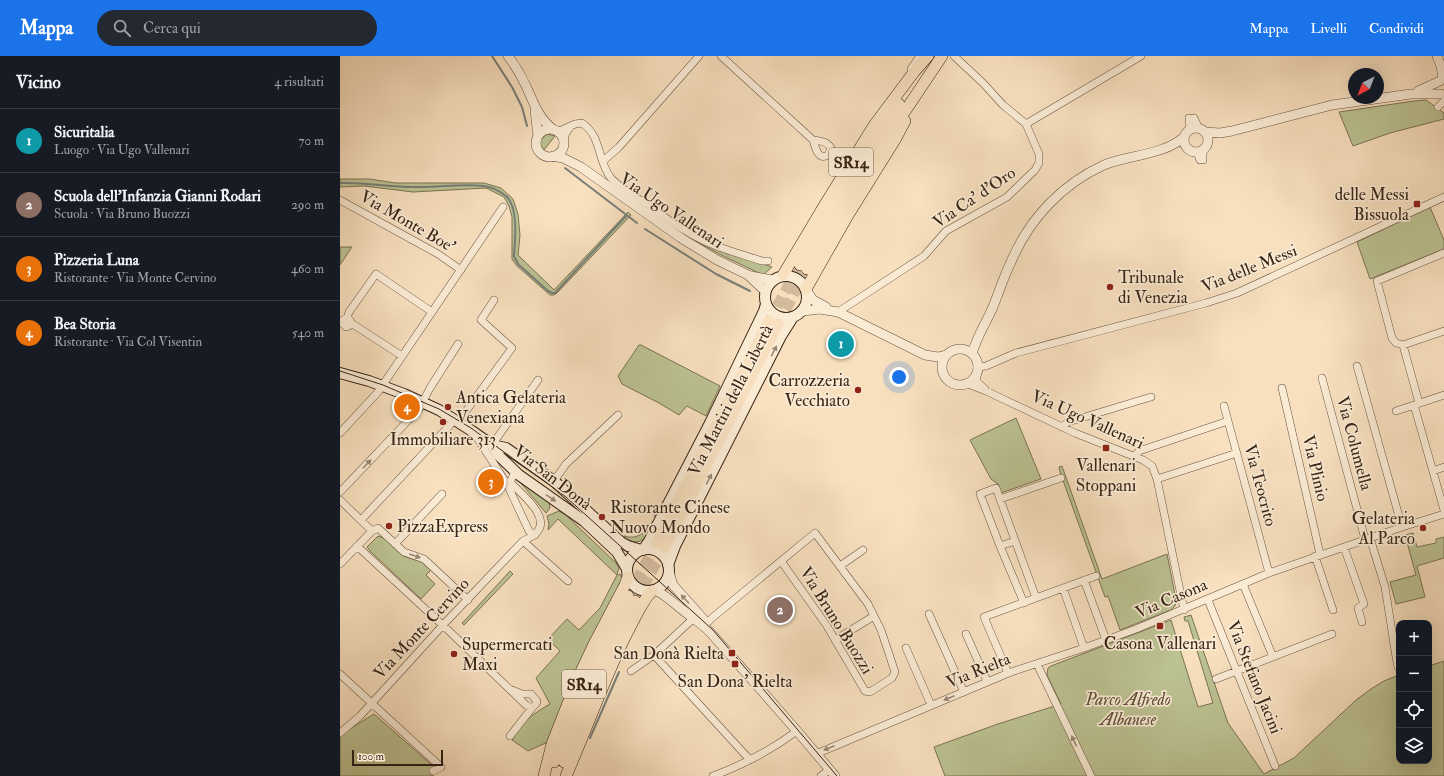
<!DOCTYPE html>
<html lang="it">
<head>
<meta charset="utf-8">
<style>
	:root { --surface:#171b24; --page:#242831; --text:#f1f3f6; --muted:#9ea1a6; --line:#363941; --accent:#1a73e8 }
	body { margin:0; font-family:"IM FELL Double Pica",serif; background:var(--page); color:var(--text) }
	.controls { position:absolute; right:12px; bottom:12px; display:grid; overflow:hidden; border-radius:8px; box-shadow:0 4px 16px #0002 }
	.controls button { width:36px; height:36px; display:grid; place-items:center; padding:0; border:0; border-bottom:1px solid var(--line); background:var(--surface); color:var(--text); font:20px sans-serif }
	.compass { position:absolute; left:1008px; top:12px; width:36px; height:36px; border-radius:50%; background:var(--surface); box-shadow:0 4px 16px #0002; rotate:222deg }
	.scale { position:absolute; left:12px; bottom:10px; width:91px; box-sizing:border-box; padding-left:4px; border:2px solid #382415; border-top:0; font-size:11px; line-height:14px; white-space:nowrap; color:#382415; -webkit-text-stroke:3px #faebd5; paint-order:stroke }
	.you { position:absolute; left:559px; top:321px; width:14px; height:14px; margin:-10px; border:3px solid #fff; border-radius:50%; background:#1a73e8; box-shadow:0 0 0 6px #1a73e833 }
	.badge { display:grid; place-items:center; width:26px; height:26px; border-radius:50%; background:var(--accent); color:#fff; font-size:13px; font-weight:700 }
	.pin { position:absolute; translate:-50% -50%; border:2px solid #fff; box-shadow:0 1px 4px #0006 }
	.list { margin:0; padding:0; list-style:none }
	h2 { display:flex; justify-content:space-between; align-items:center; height:52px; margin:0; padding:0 16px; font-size:17px }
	h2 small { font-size:13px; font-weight:400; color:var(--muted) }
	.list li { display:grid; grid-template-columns:26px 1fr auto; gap:12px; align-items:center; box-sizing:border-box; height:64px; padding:0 16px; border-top:1px solid var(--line) }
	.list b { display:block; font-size:15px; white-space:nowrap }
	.list p { margin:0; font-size:13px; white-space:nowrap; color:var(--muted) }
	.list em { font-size:13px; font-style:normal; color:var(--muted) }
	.icon { flex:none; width:22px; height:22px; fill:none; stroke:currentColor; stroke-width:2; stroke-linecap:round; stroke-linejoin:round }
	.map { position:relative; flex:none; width:1104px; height:720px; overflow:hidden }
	header { display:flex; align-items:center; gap:24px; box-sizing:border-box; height:56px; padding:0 20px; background:var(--accent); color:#fff }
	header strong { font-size:19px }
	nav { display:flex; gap:22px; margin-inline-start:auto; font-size:14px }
	.search { width:280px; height:36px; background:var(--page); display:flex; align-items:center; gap:10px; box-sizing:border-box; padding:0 14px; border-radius:22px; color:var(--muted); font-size:15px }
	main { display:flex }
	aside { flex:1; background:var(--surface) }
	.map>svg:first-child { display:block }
	.green { fill:#bcc292; stroke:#7a7354 }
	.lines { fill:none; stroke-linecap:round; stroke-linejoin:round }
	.stream { stroke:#787e7a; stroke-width:2 }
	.primary-tunnel { stroke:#d2ba9d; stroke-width:11; stroke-dasharray:11 5.5; stroke-linecap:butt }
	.minor-casing { stroke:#685340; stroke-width:8 }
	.tertiary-casing { stroke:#685340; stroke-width:10 }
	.secondary-casing { stroke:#382415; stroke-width:12 }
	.primary-casing { stroke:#382415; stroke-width:12 }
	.minor { stroke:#faebd5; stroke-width:7 }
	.tertiary { stroke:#faebd5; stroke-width:9 }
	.secondary { stroke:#faebd5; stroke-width:10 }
	.primary { stroke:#f8e0bf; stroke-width:11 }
	.tram { stroke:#382415; stroke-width:1 }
	.oneway { fill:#998875 }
	.poi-dot { fill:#8f2418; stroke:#faebd5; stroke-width:1.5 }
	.labels { text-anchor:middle; stroke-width:3.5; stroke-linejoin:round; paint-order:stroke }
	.shield { fill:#faebd5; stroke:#72604f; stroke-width:1 }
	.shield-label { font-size:16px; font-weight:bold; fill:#382415 }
	.poi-label { font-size:17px; fill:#382415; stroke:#faebd5; text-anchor:start }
	.street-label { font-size:17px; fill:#382415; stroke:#faebd5 }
	.park-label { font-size:17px; font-style:italic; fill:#594c34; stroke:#faebd5 }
</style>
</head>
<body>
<header>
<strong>Mappa</strong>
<div class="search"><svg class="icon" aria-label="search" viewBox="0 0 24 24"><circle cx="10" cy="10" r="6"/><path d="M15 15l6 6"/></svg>Cerca qui</div>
<nav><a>Mappa</a><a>Livelli</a><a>Condividi</a></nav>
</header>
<main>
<aside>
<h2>Vicino<small>4 risultati</small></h2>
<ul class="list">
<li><span class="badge" style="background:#0f9aa8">1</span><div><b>Sicuritalia</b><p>Luogo · Via Ugo Vallenari</p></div><em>70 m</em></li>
<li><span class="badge" style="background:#8d6e63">2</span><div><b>Scuola dell’Infanzia Gianni Rodari</b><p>Scuola · Via Bruno Buozzi</p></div><em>290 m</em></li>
<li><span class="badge" style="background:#e8710a">3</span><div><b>Pizzeria Luna</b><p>Ristorante · Via Monte Cervino</p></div><em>460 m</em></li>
<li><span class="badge" style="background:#e8710a">4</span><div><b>Bea Storia</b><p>Ristorante · Via Col Visentin</p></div><em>540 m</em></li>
</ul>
</aside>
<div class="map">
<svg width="1104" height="720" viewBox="0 0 1104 720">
	<rect width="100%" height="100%" fill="#f8e0bf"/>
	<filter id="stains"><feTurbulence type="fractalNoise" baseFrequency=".005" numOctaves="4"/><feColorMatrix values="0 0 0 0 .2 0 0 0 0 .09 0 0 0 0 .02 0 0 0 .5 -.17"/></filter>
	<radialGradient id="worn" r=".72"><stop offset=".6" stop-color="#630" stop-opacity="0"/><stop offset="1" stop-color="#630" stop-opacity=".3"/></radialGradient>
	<!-- green -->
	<path class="green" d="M1086,44L1104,57V63L1050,77L1013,90L999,56L1074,45Z
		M207,78L215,80L204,94L200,90V84Z
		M0,123H29L56,127H144L161,132L173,143L178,158L180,179L178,199L214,234L288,156L291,159L217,237L214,239H210L177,210L172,203V161L169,150L164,141L146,132L73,136L24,130L0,131Z
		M1090,151L1104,184V193L1030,223L1017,186Z
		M341,177H345L381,194L432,211L423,219L381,199Z
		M0,191H12L0,209Z
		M299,289H301L380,330L366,360L347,350L339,359L319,347L282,328L278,320Z
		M676,362L701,423L661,437L658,428L651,423L630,384Z
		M722,410L762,523L827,498L836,544L835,550L831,554L780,574L768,540L765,541L720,416L719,411Z
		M179,425L209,446L210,452L206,457Z
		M324,448L306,481C299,488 291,487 284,480C301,485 306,473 316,462L312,456Z
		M219,455L226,459L277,508L279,512L277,518L281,519L282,523L210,685L188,695L172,684C180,667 194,657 210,648L196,622L220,595L208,583L227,563L239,574L260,552L277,519L218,463L208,474L209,468L207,460Z
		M1073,477L1077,491L1096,487V483L1104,481V502L1077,510L1085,541L1056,548L1050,526L1076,519L1065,479Z
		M38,480L44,482L63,500L82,506L91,514L86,519L95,528L81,543L30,495L27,491Z
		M170,515L173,518L124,569L122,567L127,562Z
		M851,559L888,667L924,718L954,702L1016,644L1031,633L1044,625L1059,619V705H1089V610L1104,605V720H605L594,691L658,668L721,648L707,619L708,612L711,610L831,564L858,651L873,647L848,565H845L844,561Z
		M34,658L93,710V720H0V679Z"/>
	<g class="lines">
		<!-- stream -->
		<path class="stream" d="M152,0L172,31L182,51L187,70
			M225,112L297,167
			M0,127C25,126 49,131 74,131C97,132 121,127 144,130C152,131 161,136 166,140C179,152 175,185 174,200L178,208L208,235L212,237H215L286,160
			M305,173L376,218L410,235
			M250,682L279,616"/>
		<!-- primary-tunnel -->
		<path class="primary-tunnel" d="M429,265L460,209
			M438,268L467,213
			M288,540L317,487
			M295,545L325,491"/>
		<!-- minor casing -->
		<g class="minor-casing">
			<path id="minor" d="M381,0L473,84C475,89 477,103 486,100C489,99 490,95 491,92C487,85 480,85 473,84
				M571,13L580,0
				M1098,51L1104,45
				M849,62L850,74
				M854,62L859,73
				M686,68L801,0
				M217,76L235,68L242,67C262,80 257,105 271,122C280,132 294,140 305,147C320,158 335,169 351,178C373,191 398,197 422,205H428
				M223,84L226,77L231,70
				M854,95L858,99L860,104
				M863,104V93
				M263,105L279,91L359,0
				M0,144L98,198L121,214
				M1104,197L1037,225L1052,282L1056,287L1063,289L1104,275
				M498,256L584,200L606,175L667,141L695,114L699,107V98L686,68L663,49L643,27L614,0
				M7,262L10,264L11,267L9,270L6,271L2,267L3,264L7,262L9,256L36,218L92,256
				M11,267L62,300
				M1063,289L1079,347
				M1017,310L1062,471
				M637,311L646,310L676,297L866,247L897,237L1104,141
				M635,320L638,327L645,333
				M982,322L1025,483
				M625,327L646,335L735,377L803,404L812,410L817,423L844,554
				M942,332L980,498
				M1074,349L1104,454
				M884,350L929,517
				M1056,355L1104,339
				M118,366L172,292L141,264L154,244
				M722,371L728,366L811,341
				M0,377L38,336L163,151
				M136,380L167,428L189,475L195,479
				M152,389L198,324
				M795,400L799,395L888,365
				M1093,415L1104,411
				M817,423L897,397
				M214,425L226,408L278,359
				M0,436L79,353L90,332L118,288
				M660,443L721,422
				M0,444L32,475
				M21,464L110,369L114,363
				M1030,482L1045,531L1056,601L1058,611
				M183,485L228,525
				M675,485L660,490L684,547
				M55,488L102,438
				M17,490L109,575L186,649L192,652L196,648L197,645L191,638H182L172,634
				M660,490L640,438L656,432L696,542
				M1004,491L1024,548L1018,552L1022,566
				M975,500L993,554
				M0,508L32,475L38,472L64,496L84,503L128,544
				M500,510L523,494
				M744,524L766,584
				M903,528L933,601
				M723,532L744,592
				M868,544L935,710
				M589,558L624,636
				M364,570L372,562L475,477L528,548L541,574L555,616L552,622L530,636L525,635L487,570L441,505
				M626,578L647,625
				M495,584L534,560
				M566,592L591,649
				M314,599L410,704
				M697,608L751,720
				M291,615L314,599L356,560
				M668,617L644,561L756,520
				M0,618L101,711L93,715
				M876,623L992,578
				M0,677L20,660L103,569L183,485C187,483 191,481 194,479C215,463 180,437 170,426L173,420L179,419
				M170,680L192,652
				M476,698L671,616L744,592L796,573L929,517L1062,471L1104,458
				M373,720C403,709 431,694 457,675
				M481,720L489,714"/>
		</g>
		<!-- tertiary casing -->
		<g class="tertiary-casing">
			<path id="tertiary" d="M168,0C175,9 181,19 186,30C194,47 198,62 214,74
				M1097,0L1101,10L1103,22
				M1078,35L1100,25
				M195,55L198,80
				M844 84a12 12 0 1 1 24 0a12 12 0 1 1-24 0Z
				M196 87a14 14 0 1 1 28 0a14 14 0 1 1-28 0Z
				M865,76L880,77L892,75L992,49L1071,38H1101
				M213,100L223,102L241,111L341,182L377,204L408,219L425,235
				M411,220L432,224
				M467,235L473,244L486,251
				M463,255L480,253L498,256L585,299L598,301L606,299
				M602 311a18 18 0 1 1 36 0a18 18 0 1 1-36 0Z
				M632,298C636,282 646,267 653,251C659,236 664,220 671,206C689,163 722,128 764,109C789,99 824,99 844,81
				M329,516L333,529L366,566
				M315,534C327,540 335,548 345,556C354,563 362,568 370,576L457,675L495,720"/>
		</g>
		<!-- secondary casing -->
		<g class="secondary-casing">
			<path id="secondary" d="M425 241a21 21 0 1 1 42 0a21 21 0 1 1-42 0Z
				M0,317L29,325L64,338L99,354L132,375L152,389L158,399L179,419L244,465L277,496L287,513
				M152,389L166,392L214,425L282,487L288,490L301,494
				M287 514a21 21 0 1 1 42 0a21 21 0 1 1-42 0Z
				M303,494L309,485L370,367L424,255L426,248
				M328,509L335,490L441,280L453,261"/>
		</g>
		<!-- primary casing -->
		<g class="primary-casing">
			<path id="primary" d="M460,209L521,106L559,48
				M467,213L521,121L602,0
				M443,219L484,150L535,68L574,16L588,0
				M466,233L508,159L556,82L565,65
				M317,487L429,265
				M325,491L438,268
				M214,706C235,649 259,594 288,540
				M224,706C244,651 267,597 295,545
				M204,720L212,688L238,622L254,588L285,529L288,521
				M226,720C247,672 264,623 287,577C295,563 301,546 312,535"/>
		</g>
		<!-- minor -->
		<use href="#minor" class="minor"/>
		<!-- tertiary -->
		<use href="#tertiary" class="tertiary"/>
		<!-- secondary -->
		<use href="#secondary" class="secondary"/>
		<!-- primary -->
		<use href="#primary" class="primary"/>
		<!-- tram -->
		<path class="tram" d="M0,315L43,329L99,353L131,372L226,441L373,574L497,720"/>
	</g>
	<!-- one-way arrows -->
	<defs><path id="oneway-solid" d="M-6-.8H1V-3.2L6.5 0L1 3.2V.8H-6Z"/></defs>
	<g class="oneway">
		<use href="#oneway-solid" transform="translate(434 295) rotate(-63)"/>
		<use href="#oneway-solid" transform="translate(27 408) rotate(-46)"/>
		<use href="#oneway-solid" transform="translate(369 423) rotate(-63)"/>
		<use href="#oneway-solid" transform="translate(211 442) rotate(34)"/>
		<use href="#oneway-solid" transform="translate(75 500) rotate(19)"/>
		<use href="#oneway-solid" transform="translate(345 543) rotate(-132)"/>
		<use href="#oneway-solid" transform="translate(609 642) rotate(157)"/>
		<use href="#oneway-solid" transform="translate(734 685) rotate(-115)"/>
		<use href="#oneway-solid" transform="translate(489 692) rotate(157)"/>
	</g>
	<!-- markers -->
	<g class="poi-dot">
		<rect x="1073" y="144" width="8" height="8" rx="2"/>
		<circle cx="770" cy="231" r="4"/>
		<circle cx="518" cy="334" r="4"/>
		<circle cx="108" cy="351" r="4"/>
		<circle cx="103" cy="366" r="4"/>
		<rect x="762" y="388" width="8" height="8" rx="2"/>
		<circle cx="262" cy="461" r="4"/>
		<circle cx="49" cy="470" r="4"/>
		<circle cx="1083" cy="472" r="4"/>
		<rect x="816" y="566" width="8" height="8" rx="2"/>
		<rect x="388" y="593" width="8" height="8" rx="2"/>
		<circle cx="114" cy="598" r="4"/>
		<rect x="391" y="604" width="8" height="8" rx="2"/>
	</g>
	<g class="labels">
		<!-- shield labels -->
		<g class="shield">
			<rect x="489" y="92" width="44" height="28" rx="3"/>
			<rect x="222" y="614" width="44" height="28" rx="3"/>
		</g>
		<g class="shield-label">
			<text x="511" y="112">SR14</text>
			<text x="244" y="634">SR14</text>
		</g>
		<!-- poi labels -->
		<g class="poi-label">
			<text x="1069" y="144" text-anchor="end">delle Messi<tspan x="1069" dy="20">Bissuola</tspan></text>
			<text x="778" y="227">Tribunale<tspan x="778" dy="20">di Venezia</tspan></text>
			<text x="510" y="330" text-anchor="end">Carrozzeria<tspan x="510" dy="20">Vecchiato</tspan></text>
			<text x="116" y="347">Antica Gelateria<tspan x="116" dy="20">Venexiana</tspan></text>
			<text x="103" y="389" text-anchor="middle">Immobiliare 313</text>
			<text x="766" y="415" text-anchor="middle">Vallenari<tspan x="766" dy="20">Stoppani</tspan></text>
			<text x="270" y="457">Ristorante Cinese<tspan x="270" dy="20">Nuovo Mondo</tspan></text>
			<text x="1075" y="468" text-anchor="end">Gelateria<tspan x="1075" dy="20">Al Parco</tspan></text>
			<text x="57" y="476">PizzaExpress</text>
			<text x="820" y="593" text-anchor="middle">Casona Vallenari</text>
			<text x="122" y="594">Supermercati<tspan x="122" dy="20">Maxi</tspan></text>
			<text x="384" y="603" text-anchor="end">San Donà Rielta</text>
			<text x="395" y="631" text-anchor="middle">San Dona' Rielta</text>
		</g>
		<!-- street labels -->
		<g class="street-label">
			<text transform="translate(634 141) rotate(-34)" y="6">Via Ca' d'Oro</text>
			<text transform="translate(332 154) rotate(34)" y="6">Via Ugo Vallenari</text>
			<text transform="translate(68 165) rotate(30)" y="6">Via Monte Boe'</text>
			<text transform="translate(909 212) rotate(-22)" y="6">Via delle Messi</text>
			<text transform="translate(390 344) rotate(-63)" y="6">Via Martiri della Libertà</text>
			<text transform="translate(748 363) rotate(24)" y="6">Via Ugo Vallenari</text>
			<text transform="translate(1015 387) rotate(75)" y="6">Via Columella</text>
			<text transform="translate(976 412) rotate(77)" y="6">Via Plinio</text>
			<text transform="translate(213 421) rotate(38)" y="6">Via San Donà</text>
			<text transform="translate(921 429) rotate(75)" y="6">Via Teocrito</text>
			<text transform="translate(831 542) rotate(-23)" y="6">Via Casona</text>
			<text transform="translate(497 564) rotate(58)" y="6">Via Bruno Buozzi</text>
			<text transform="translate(81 572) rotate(-47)" y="6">Via Monte Cervino</text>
			<text transform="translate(638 614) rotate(-22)" y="6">Via Rielta</text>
			<text transform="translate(915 621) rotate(68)" y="6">Via Stefano Jacini</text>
		</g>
		<!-- park labels -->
		<g class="park-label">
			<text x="788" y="649">Parco Alfredo<tspan x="788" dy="20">Albanese</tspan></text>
		</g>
	</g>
	<rect width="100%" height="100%" filter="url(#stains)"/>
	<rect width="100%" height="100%" fill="url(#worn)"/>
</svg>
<div class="controls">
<button>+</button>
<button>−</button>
<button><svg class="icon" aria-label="locate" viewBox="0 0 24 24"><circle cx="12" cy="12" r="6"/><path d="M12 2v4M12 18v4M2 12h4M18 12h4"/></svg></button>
<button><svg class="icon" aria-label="layers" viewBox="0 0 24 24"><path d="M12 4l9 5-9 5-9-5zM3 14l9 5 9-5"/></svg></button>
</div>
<svg class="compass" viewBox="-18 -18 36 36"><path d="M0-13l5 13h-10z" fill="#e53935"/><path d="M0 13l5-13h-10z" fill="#9ea1a6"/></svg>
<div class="scale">100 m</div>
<div class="you"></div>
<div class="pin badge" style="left:501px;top:288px;background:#0f9aa8">1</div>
<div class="pin badge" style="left:440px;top:554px;background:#8d6e63">2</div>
<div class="pin badge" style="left:151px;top:426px;background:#e8710a">3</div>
<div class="pin badge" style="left:67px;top:351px;background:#e8710a">4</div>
</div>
</main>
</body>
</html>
